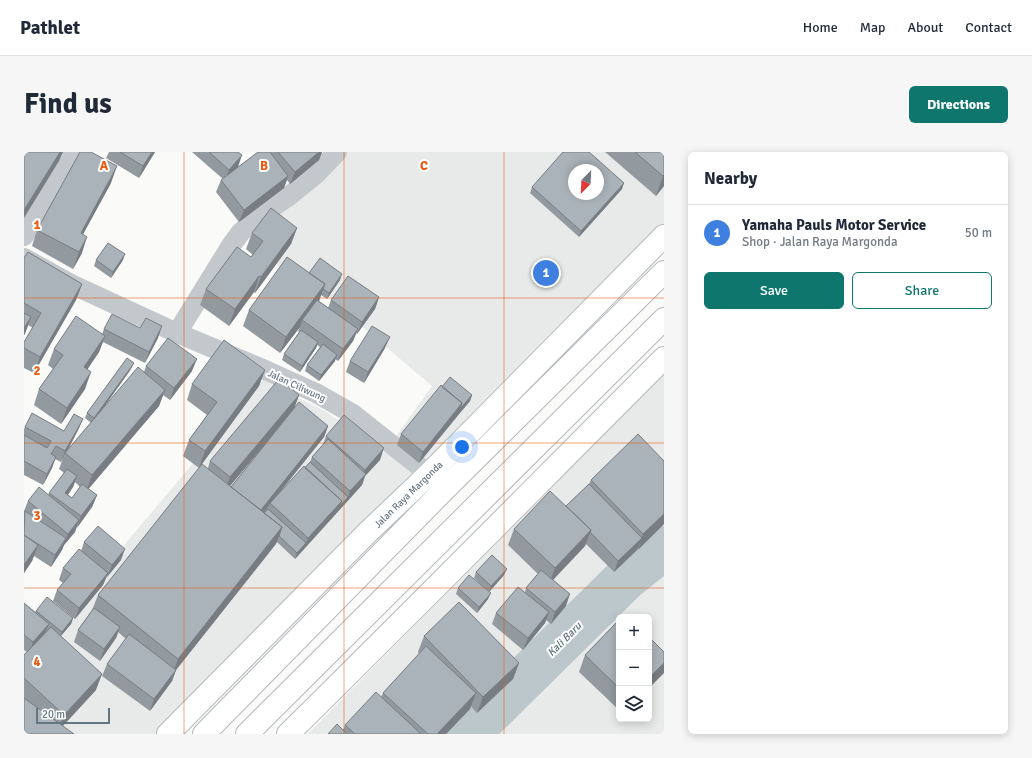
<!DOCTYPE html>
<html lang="en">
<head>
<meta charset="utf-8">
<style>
	:root { --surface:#fff; --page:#f6f6f7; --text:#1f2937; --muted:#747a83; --line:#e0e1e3; --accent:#0f766e }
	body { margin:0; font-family:Signika,sans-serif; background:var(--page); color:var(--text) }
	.controls { position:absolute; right:12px; bottom:12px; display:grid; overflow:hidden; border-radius:6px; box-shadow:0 2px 10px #0003 }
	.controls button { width:36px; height:36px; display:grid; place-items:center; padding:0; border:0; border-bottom:1px solid var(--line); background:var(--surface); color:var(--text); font:20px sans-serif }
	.compass { position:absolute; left:544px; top:12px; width:36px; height:36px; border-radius:50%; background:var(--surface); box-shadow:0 2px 10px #0003; rotate:204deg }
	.scale { position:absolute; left:12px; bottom:10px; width:74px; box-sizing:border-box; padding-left:4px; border:2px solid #657683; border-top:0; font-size:11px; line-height:14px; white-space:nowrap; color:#657683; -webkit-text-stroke:3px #fff; paint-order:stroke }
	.you { position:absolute; left:438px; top:295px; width:14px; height:14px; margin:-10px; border:3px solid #fff; border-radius:50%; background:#1a73e8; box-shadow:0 0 0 6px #1a73e833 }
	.badge { display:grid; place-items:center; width:26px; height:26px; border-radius:50%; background:var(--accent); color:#fff; font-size:13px; font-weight:700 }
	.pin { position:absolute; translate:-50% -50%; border:2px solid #fff; box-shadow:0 1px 4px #0006 }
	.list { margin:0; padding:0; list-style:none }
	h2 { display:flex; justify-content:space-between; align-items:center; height:52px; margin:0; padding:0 16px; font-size:17px }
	h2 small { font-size:13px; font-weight:400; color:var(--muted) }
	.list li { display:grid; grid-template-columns:26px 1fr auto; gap:12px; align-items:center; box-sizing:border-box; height:56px; padding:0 16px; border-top:1px solid var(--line) }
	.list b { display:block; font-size:15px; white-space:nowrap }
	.list p { margin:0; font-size:13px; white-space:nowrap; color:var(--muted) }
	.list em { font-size:13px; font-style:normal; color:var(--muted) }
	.actions { display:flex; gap:8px; padding:12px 16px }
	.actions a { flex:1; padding:9px 0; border:1px solid var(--accent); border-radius:6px; text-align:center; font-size:14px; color:var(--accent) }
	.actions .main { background:var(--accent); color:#fff }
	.icon { flex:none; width:22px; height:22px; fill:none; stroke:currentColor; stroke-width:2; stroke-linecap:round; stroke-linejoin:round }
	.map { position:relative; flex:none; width:640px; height:582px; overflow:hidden; border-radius:6px }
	header { display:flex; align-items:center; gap:24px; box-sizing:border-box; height:56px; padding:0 20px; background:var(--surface); border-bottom:1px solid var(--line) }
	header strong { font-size:19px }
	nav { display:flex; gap:22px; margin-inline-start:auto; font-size:14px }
	.intro { display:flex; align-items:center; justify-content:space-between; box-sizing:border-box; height:96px; padding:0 24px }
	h1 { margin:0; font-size:28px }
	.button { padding:10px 18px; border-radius:6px; background:var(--accent); color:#fff; font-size:14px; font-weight:700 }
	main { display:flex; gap:24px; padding:0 24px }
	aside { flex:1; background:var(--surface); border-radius:6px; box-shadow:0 2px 10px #0003 }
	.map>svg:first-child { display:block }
	.built { fill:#e8e9e9; fill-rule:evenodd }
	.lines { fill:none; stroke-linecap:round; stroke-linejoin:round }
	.river { stroke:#bbc7cb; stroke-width:44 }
	.trunk-casing { stroke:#b4b9bd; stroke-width:24 }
	.minor { stroke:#c3c8cc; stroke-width:20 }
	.trunk { stroke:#fff; stroke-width:22 }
	.wall { fill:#929a9f; fill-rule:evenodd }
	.shaded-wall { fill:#777d82 }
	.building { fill:#aab3b9; stroke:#777d82; fill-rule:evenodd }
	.grid { fill:none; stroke:#e8590c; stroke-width:1; stroke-opacity:0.55 }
	.labels { text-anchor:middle; stroke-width:4; stroke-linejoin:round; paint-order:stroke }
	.street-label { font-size:10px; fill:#657683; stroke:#fff }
	.water-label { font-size:11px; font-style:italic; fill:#60757c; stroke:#fff }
	.grid-label { font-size:13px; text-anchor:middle; font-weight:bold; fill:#e8590c; stroke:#fff; stroke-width:4; stroke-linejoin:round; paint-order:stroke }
</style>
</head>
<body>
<header>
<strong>Pathlet</strong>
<nav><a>Home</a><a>Map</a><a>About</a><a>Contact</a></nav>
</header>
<div class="intro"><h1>Find us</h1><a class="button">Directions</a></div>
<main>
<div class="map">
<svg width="640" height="582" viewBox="0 0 640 582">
	<rect width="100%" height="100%" fill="#fafaf8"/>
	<!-- built -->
	<path class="built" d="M309,0H640V81L141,582H0V461L27,480L239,228L301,259L360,301L408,234L341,177L299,138L278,151L231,78ZM550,18H574V42H550Z
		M640,220V582H284ZM595,465H625V567H595Z"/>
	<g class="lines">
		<!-- river -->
		<path class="river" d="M444,582L601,427L640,396"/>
		<!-- trunk casing -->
		<g class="trunk-casing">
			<path id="trunk" d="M144,582L344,380L405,322L640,84
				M180,582L420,338L640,120
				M223,582L640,167
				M264,582C390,458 515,331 640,206"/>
		</g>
		<!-- minor -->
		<path class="minor" d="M0,84L48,6L49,3L48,0
			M0,106L47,132L153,181L239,217L292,241L329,262L405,322L417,334
			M153,181L208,92L217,80L225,73L234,65L265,44L292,22L313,0"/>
		<!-- trunk -->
		<use href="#trunk" class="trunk"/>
	</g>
	<!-- wall -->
	<path class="wall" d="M85,0H131L115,26L82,6Z
		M168,0H214V15L213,16L234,0H298L295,8L266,32L263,28L260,36L215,70L192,40L197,28L199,27Z
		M581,0H640V34L632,44Z
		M87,31L59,82L58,101L49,117L8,94L13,78Z
		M508,35L598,37L555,85L506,41Z
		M273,76L267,92L231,141L230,140L205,174L176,153L182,137L227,105L229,103L222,97L228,81Z
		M0,106L58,132L52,148L10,221L0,216V190L9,176L4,173L0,183Z
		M72,108H99L87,126L70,114Z
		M285,121L316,128L303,147L297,143L295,149L304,156L307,148L355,145L351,157L333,182L332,181L329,189L314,209L311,207V209L295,229L281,219L283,213L296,195L293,193L292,196L276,220L258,208L260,202L275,180L274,179L276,175L256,201L219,174L225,158Z
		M80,177L134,186L121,211L79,190L75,200L63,218L61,237L37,272L10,253L15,237L29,217L24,213L30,197L78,182Z
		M361,196L340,231L322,220L326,209Z
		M122,214L168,219L146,248L139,243L135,254L64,337L73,343L68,355L52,376L51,380L40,393L38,398L27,415L10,404L8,409L0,421V359L4,349L24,343L25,341L40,321L35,317L39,306L37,310L31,307L28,316L19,333L0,323V277L1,275L40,279L59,267L54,278L44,298L67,271L61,266L63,261L107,217L76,260L120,220ZM51,330L56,335L48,346L44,343L49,335Z
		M241,218L235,234L175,316L159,304L165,288L183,263L163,248L168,232Z
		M418,235L448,243L446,249L395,311L373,293L377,282Z
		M275,243L270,257L304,274L300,285L257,339L286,310L288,305L299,293L302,284L356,308L341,324L338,333L271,407L253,390L152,518L148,529L126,559L78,524L83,512L102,487L94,480L92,486L76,509L50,490L54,478L68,458L74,443L184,316L186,309ZM243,290L207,335L206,334Z
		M640,309V372L590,420L562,392L561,394L529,428L542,454L527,472L522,468L521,471L499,498L468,472L472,461L501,440L502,436L514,422L484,393L490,377L542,354L565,332L567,328Z
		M60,390L97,408L83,425V424L79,433L51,467L29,449L33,438L39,431L35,428L39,416L57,399Z
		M452,420L480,423L465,440L450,426Z
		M434,436L464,447L453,461L432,442Z
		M0,451L11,460L12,459L49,466L47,472L37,484L72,538L39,574L0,582V503L3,500L0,498Z
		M595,468V558L555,520L561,503Z
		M400,484L495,511L489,527L453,561L447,554L446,557L422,582H304L319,578L321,573L357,545L359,541L395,502L394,500Z"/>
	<!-- shaded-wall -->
	<path class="shaded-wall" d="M36,0H39L35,9L0,66V58Z
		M128,0H131L115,26L119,14Z
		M295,0H298L295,8L266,32L271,20Z
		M218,3L214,15L201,29L205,18Z
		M93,14L87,31L51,97L57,81Z
		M640,23V34L632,44L639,24Z
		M264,24L260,36L215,70L220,58Z
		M600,31L598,37L555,85L557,79Z
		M273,76L267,92L231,141L237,125Z
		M63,85L58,101L49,117L55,100Z
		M101,102L99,108L87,126L89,120Z
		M318,122L316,128L303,147L305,141Z
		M235,124L230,140L205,174L211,157Z
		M58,132L52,148L10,221L16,205Z
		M301,132L295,149L278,168L276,175L256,201L262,185Z
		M355,145L351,157L333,182L338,170Z
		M7,165L1,182L0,183V176Z
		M138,174L134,186L121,211L125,200Z
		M334,177L329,189L314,209L319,197Z
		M81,184L75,200L54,231L60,215Z
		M366,185L361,196L340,231L344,220Z
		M294,190L292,196L276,220L278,214Z
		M313,203L311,209L295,229L297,223Z
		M173,207L168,219L146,248L150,236Z
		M110,211L107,217L68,272L70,266Z
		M241,218L235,234L175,316L181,299Z
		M67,220L61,237L37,272L43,256Z
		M141,238L135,254L62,340L68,323Z
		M275,243L269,259L200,341L206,325Z
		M448,243L446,249L434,263L436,257Z
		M438,251L434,263L395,311L399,300Z
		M59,267L54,278L42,301H41L37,310L41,299Z
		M304,274L300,285L246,352V351L244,355L232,370L236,359Z
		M360,296L356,308L341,324L338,333L271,407L273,401L282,391L284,386L318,349L324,345L326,339L338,326L341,318Z
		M32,305L28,316L19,333L23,322Z
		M53,324L49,335L38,351L41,341Z
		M73,343L68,355L53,376L57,364Z
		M640,362V372L614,398L619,382Z
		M55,368L51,380L40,393L38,398L27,415L31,403L42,387L44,382Z
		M258,375L252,392L152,518L148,529L126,559L130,547L148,523L154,507Z
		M567,378L561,394L525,432L531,416Z
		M618,386L613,398L590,420L594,409Z
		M14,393L8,409L0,421V413Z
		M101,397L97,408L83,425L88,413Z
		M483,417L480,423L465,440L467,434Z
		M84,421L79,433L51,467L55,456Z
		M467,441L464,447L453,461L455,455Z
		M546,442L542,454L527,472L531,460Z
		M525,460L521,471L499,498L504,486Z
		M49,466L47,472L35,486L38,480Z
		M25,472L20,483L5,502L9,490Z
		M96,475L92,486L76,509L80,497Z
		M495,511L489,527L453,561L459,545Z
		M640,511V521L625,536V526Z
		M78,522L72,538L34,579L40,563Z
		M452,541L446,557L422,582H413Z"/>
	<!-- building -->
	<path class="building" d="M0,0H36L0,58Z
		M56,0H67L93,14L57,81L63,85L55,100L13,78Z
		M96,0H128L119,14Z
		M185,0H214L218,3L205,18Z
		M234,0H246L264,24L220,58L197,28Z
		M254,0H295L271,20Z
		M539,0H565L600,31L557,79L508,35ZM550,18H574V42H550Z
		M611,0H640V23L639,24Z
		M247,56L273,76L237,125L235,124L211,157L182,137L213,95L227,105L239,89L228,81Z
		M84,91L101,102L89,120L72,108Z
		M4,100L58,132L16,205L0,196V190L17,161L0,151V106Z
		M263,105L301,132L262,185L225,158Z
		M296,106L318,122L305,141L299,137L301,132L285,121Z
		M324,124L355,145L338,170L307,148Z
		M293,148L334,177L319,197L278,168Z
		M0,161L7,165L0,176Z
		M88,162L116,176L122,166L138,174L125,200L80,177Z
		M52,164L81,184L60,215L67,220L43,256L15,237L39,203L30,197Z
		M348,174L366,185L344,220L326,209Z
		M277,178L294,190L278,214L260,202Z
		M144,186L173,207L150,236L122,214Z
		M200,188L241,218L181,299L165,288L193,250L168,232Z
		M299,192L313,203L297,223L283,213Z
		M103,206L110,211L70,266L63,261Z
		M114,215L141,238L68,323L41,301Z
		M426,225L448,243L436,257L438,251L418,235Z
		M255,227L275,243L206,325L186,309Z
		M417,233L438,251L399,300L377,282Z
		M275,250L304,274L237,358L207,335Z
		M8,261L40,279L50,262L59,267L41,299L32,294L27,302L32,305L23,322L0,309V283L23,296L27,289L1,275Z
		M320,263L360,296L341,318L302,284Z
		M614,282L640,309V362L619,382L567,328Z
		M304,287L342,322L326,339L288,305Z
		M286,310L324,345L316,354L318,349L281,316Z
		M178,312L258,375L154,507L74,443Z
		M280,314L318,349L284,386L246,351Z
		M43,317L53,324L41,341L48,346L58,332L73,343L57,364L25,341Z
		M565,332L618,386L594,409L566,380L567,378L542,354Z
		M15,335L55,368L44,382L4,349Z
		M526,339L567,378L531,416L490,377Z
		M244,357L282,391L273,401L255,384L258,375L240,361Z
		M1,359L42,386L31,403L0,383Z
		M74,374L101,397L88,413L60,390Z
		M0,383L14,393L0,413Z
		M55,397L84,421L55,456L33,438L47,422L39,416Z
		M468,403L483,417L467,434L452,420Z
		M517,418L546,442L531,460L502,436Z
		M445,423L467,441L455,455L434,436Z
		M494,435L525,460L504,486L472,461Z
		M23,445L49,466L38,480L12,459Z
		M435,450L495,511L459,545L400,484Z
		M0,451L25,472L9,490L0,483Z
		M70,456L96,475L80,497L54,478Z
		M601,462L604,465H598Z
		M595,468V536L561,503Z
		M27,475L78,522L40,563L0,526V503Z
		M105,482L152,518L130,547L83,512Z
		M625,485L640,500V511L625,526Z
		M402,494L452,541L413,582H404L359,541Z
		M352,540L397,582H331L321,573Z
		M0,546L50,582H0Z
		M313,572L323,582H304Z"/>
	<!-- grid -->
	<path class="grid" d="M160,0V582M320,0V582M480,0V582M0,146H640M0,291H640M0,436H640"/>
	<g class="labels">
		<!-- street labels -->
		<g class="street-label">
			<text transform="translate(273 233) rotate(25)" y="4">Jalan Ciliwung</text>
			<text transform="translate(384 342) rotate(-44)" y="4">Jalan Raya Margonda</text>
		</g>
		<!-- water labels -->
		<g class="water-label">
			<text transform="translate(540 487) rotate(-45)" y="4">Kali Baru</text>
		</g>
	</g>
	<g class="grid-label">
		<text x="80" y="18">A</text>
		<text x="240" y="18">B</text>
		<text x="400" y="18">C</text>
		<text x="13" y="77">1</text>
		<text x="13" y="223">2</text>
		<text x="13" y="368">3</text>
		<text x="13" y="514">4</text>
	</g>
</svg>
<div class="controls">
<button>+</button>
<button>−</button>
<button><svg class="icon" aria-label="layers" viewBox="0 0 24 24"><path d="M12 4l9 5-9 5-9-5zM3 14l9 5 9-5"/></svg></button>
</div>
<svg class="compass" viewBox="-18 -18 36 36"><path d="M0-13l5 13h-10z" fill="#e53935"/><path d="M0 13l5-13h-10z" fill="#747a83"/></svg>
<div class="scale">20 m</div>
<div class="you"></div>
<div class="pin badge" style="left:522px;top:121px;background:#3f7fe0">1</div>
</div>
<aside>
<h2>Nearby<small></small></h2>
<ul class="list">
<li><span class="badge" style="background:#3f7fe0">1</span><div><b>Yamaha Pauls Motor Service</b><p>Shop · Jalan Raya Margonda</p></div><em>50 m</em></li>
</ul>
<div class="actions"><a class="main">Save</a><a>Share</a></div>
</aside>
</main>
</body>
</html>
